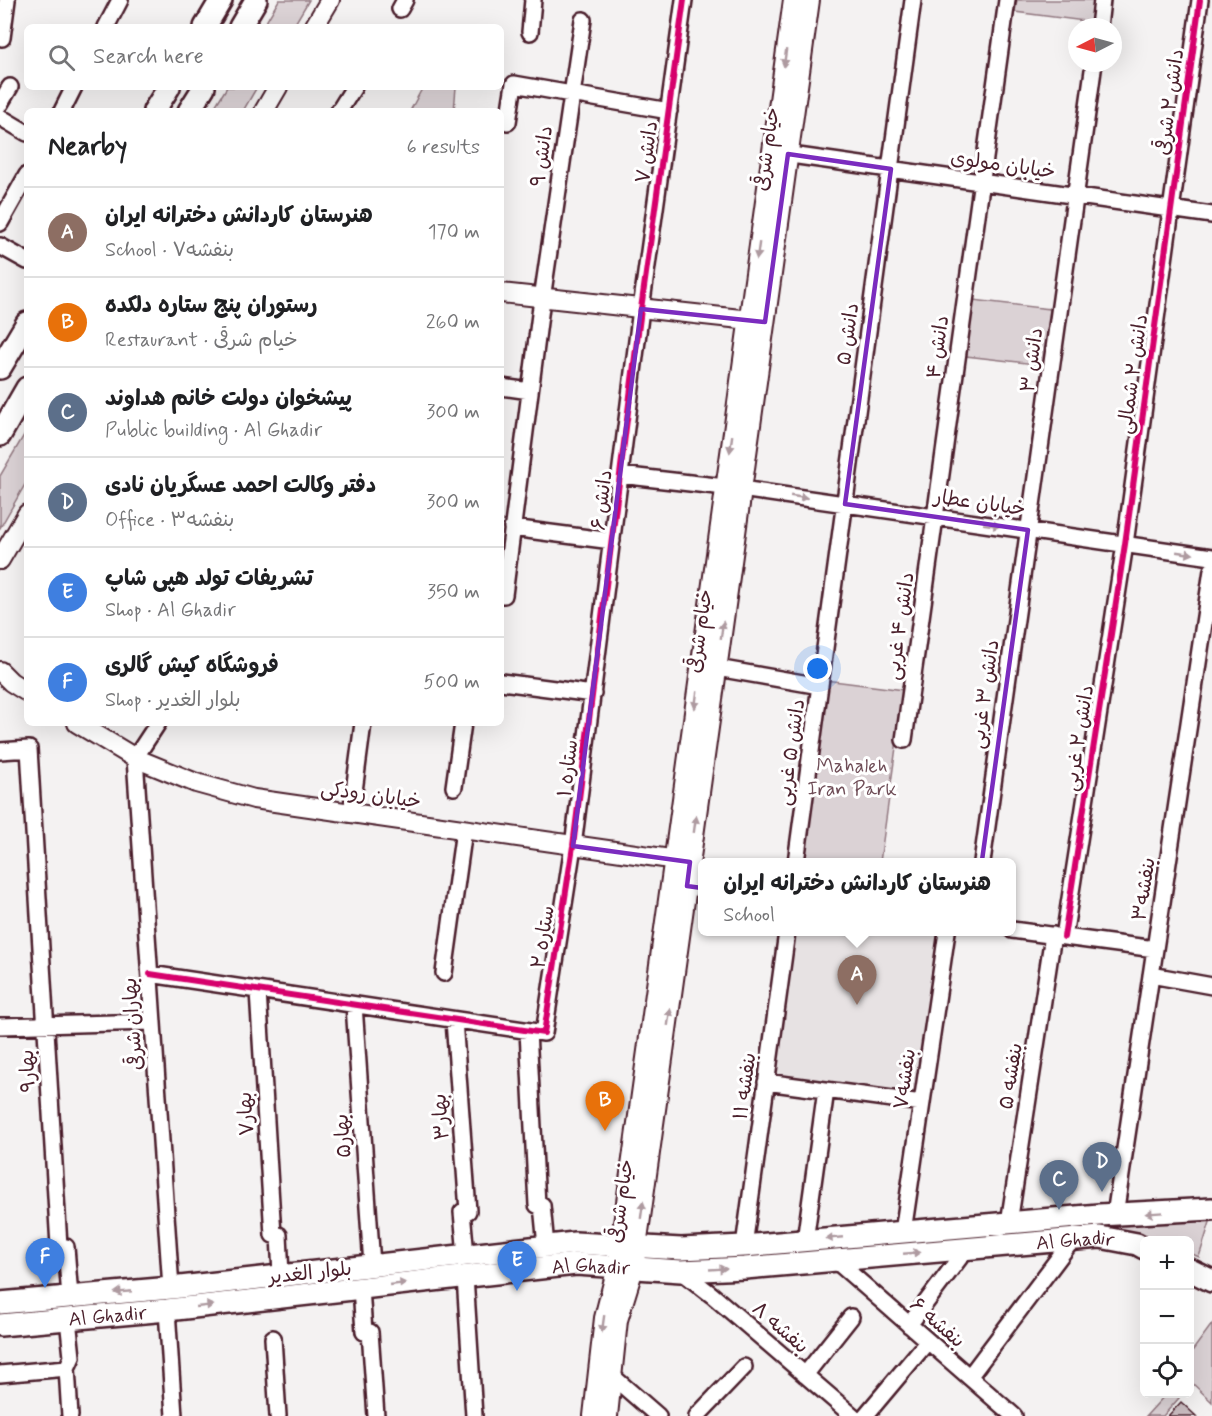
<!DOCTYPE html>
<html lang="en">
<head>
<meta charset="utf-8">
<style>
	:root { --surface:#fff; --page:#f2f2f2; --text:#202124; --muted:#757577; --line:#e0e0e0; --accent:#ea580c }
	body { margin:0; font-family:Mynerve,"Playpen Sans Arabic",sans-serif; background:var(--page); color:var(--text) }
	.controls { position:absolute; right:18px; bottom:18px; display:grid; overflow:hidden; border-radius:9px; box-shadow:0 6px 24px #0002 }
	.controls button { width:54px; height:54px; display:grid; place-items:center; padding:0; border:0; border-bottom:2px solid var(--line); background:var(--surface); color:var(--text); font:30px sans-serif }
	.compass { position:absolute; left:1068px; top:18px; width:54px; height:54px; border-radius:50%; background:var(--surface); box-shadow:0 6px 24px #0002; rotate:264deg }
	.you { position:absolute; left:818px; top:669px; width:21px; height:21px; margin:-15px; border:4px solid #fff; border-radius:50%; background:#1a73e8; box-shadow:0 0 0 9px #1a73e833 }
	.badge { display:grid; place-items:center; width:39px; height:39px; border-radius:50%; background:var(--accent); color:#fff; font-size:20px; font-weight:700 }
	.pin { position:absolute; translate:-50% -50px; filter:drop-shadow(0 2px 3px #0008) }
	.pin::after { content:''; position:absolute; top:32px; width:21px; height:18px; background:inherit; clip-path:polygon(0 0,100% 0,50% 100%) }
	.popup { position:absolute; left:698px; top:858px; width:318px; height:78px; box-sizing:border-box; display:grid; place-content:center; border-radius:9px; background:var(--surface); filter:drop-shadow(0 2px 4px #0005); font-size:20px; white-space:nowrap; color:var(--muted) }
	.popup b { font-size:22px; color:var(--text) }
	.popup::after { content:''; position:absolute; left:50%; top:100%; margin-left:-12px; border:12px solid transparent; border-top-color:var(--surface) }
	.list { margin:0; padding:0; list-style:none }
	h2 { display:flex; justify-content:space-between; align-items:center; height:78px; margin:0; padding:0 24px; font-size:26px }
	h2 small { font-size:20px; font-weight:400; color:var(--muted) }
	.list li { display:grid; grid-template-columns:39px 1fr auto; gap:18px; align-items:center; box-sizing:border-box; height:90px; padding:0 24px; border-top:2px solid var(--line) }
	.list b { display:block; font-size:22px; white-space:nowrap }
	.list p { margin:0; font-size:20px; white-space:nowrap; color:var(--muted) }
	.list em { font-size:20px; font-style:normal; color:var(--muted) }
	.icon { flex:none; width:33px; height:33px; fill:none; stroke:currentColor; stroke-width:2; stroke-linecap:round; stroke-linejoin:round }
	.map { position:relative; flex:none; width:1212px; height:1416px; overflow:hidden }
	.search { position:absolute; background:var(--surface); box-shadow:0 6px 24px #0002; left:24px; top:24px; width:480px; height:66px; display:flex; align-items:center; gap:15px; box-sizing:border-box; padding:0 21px; border-radius:9px; color:var(--muted); font-size:22px }
	.panel { position:absolute; background:var(--surface); box-shadow:0 6px 24px #0002; left:24px; top:108px; width:480px; height:618px; border-radius:9px }
	.map>svg:first-child { display:block }
	.built { fill:#e7e2e3 }
	.green { fill:#dbd2d5; stroke:#927880; stroke-width:1.5 }
	.building { fill:#cabdc1; stroke:#4a1f2b; stroke-width:1.5 }
	.lines { fill:none; stroke-linecap:round; stroke-linejoin:round }
	.minor-casing { stroke:#4a1f2b; stroke-width:20 }
	.tertiary-casing { stroke:#4a1f2b; stroke-width:22 }
	.secondary-casing { stroke:#4a1f2b; stroke-width:26 }
	.minor { stroke:#fff; stroke-width:15 }
	.tertiary { stroke:#fff; stroke-width:18 }
	.secondary { stroke:#fff; stroke-width:21 }
	.cycleway-casing { stroke:#fff; stroke-width:10 }
	.cycleway { stroke:#d6006c; stroke-width:6 }
	.oneway { fill:#ae9aa0 }
	.marked { fill:none; stroke:#7b2cbf; stroke-width:4.5; stroke-linejoin:round }
	.labels { text-anchor:middle; stroke-width:6; stroke-linejoin:round; paint-order:stroke }
	.street-label { font-size:20px; fill:#4a1f2b; stroke:#fff }
	.park-label { font-size:20px; fill:#6e4c56; stroke:#fff }
</style>
</head>
<body>
<div class="map">
<svg width="1212" height="1416" viewBox="0 0 1212 1416">
	<rect width="100%" height="100%" fill="#f4f2f2"/>
	<filter id="ink" filterUnits="userSpaceOnUse"><feTurbulence type="fractalNoise" baseFrequency=".0167" numOctaves="2"/><feDisplacementMap in="SourceGraphic" scale="12" xChannelSelector="R" yChannelSelector="G"/><feConvolveMatrix kernelMatrix="1 2 1 2 8 2 1 2 1" color-interpolation-filters="sRGB"/></filter>
	<g filter="url(#ink)">
		<!-- built -->
		<path class="built" d="M797,932H901L936,936L914,1095L777,1076Z"/>
		<!-- green -->
		<path class="green" d="M279,0H309L293,27H263Z
			M1017,0H1095L1092,22L1015,12Z
			M227,87H257L243,111H212Z
			M423,87H456L454,111H410Z
			M973,300L1050,309L1044,365L966,356Z
			M27,430V481L0,528V476Z
			M825,680L904,690L880,862H800Z
			M1211,1219L1199,1257L1190,1253V1240H1158L1127,1232L1010,1236L1009,1231Z
			M1212,1324V1402L1190,1381V1354Z
			M1166,1394H1174L1179,1398L1163,1416H1146Z"/>
		<!-- building -->
		<path class="building" d="M1181,1402L1196,1416H1168Z"/>
		<g class="lines">
			<!-- minor casing -->
			<g class="minor-casing">
				<path id="minor" d="M400,9L405,0
					M106,27L120,0
					M1099,27L1102,0
					M530,32L533,0
					M2,38L7,0
					M0,104L10,87
					M62,111L74,87
					M339,111L354,87
					M0,117L27,133
					M508,122L514,84L669,111
					M777,153L1212,215
					M0,223L27,175
					M0,246L27,261
					M501,387L530,391
					M620,475L725,487
					M741,489L1212,557
					M512,528L612,541
					M501,595H504L542,299L583,20
					M717,668L820,686
					M501,682L593,694
					M158,723L135,758L171,1288
					M904,740L1007,0
					M0,751L29,749L59,1246L66,1247L70,1297
					M454,787L463,723
					M351,814L363,723
					M796,862L913,0
					M982,862L1094,63
					M687,886L702,888
					M1012,930L1155,949
					M1064,937L1125,544L1200,0
					M444,973L464,830
					M150,974L544,1033L573,846L641,309L684,0
					M1151,975L1212,986
					M258,991L273,1235H279L281,1275
					M354,1005L372,1265
					M454,1020L468,1211L462,1212L466,1255
					M0,1026L153,1022
					M528,1031L537,1205H542L546,1246
					M766,1082L922,1103
					M1115,1215L1212,570
					M1009,1223L1053,935
					M903,1232L947,932
					M805,1241L826,1090
					M744,1246L787,932
					M835,1260L1014,1416
					M681,1271L712,1295L853,1416
					M465,1277L474,1416
					M361,1288L364,1332H370L376,1416
					M167,1310L174,1416
					M68,1319L72,1357L67,1368L70,1416
					M909,1325L967,1248
					M273,1338L278,1416
					M0,1374L67,1368
					M805,1375L851,1317
					M612,1376L658,1416
					M969,1377L1073,1239
					M697,1416L744,1367
					M865,1416L928,1341"/>
			</g>
			<!-- tertiary casing -->
			<g class="tertiary-casing">
				<path id="tertiary" d="M314,27L330,0
					M264,111L278,87
					M501,293L759,321
					M0,560L27,514
					M0,671L11,682L27,692
					M77,723L135,758L196,783L254,799L684,861
					M593,1416L604,1318L617,1267L793,0
					M608,1416L618,1320L634,1268L810,0"/>
			</g>
			<!-- secondary casing -->
			<g class="secondary-casing">
				<g id="secondary">
					<path d="M205,27L221,0"/>
					<path d="M240,27L256,0"/>
					<path d="M154,111L169,87"/>
					<path d="M189,111L204,87"/>
					<path d="M0,368L27,323"/>
					<path d="M0,435L27,388"/>
					<path d="M1190,1270L1212,1281"/>
					<path d="M0,1303L171,1288L575,1243L681,1249L744,1246L1099,1215L1212,1209"/>
					<path id="s1" d="M0,1325L167,1310L576,1264L681,1271L745,1268L1100,1237L1137,1244L1144,1248"/>
				</g>
			</g>
			<!-- minor -->
			<use href="#minor" class="minor"/>
			<!-- tertiary -->
			<use href="#tertiary" class="tertiary"/>
			<!-- secondary -->
			<use href="#secondary" class="secondary"/>
			<!-- cycleway casing -->
			<g class="cycleway-casing">
				<path id="cycleway" d="M1064,937L1125,544L1200,0
					M150,974L544,1033L573,846L641,309L684,0"/>
			</g>
			<!-- cycleway -->
			<use href="#cycleway" class="cycleway"/>
		</g>
		<!-- one-way arrows -->
		<defs><path id="oneway-solid" d="M-6-.8H1V-3.2L6.5 0L1 3.2V.8H-6Z" transform="scale(1.5)"/></defs>
		<g class="oneway">
			<use href="#oneway-solid" transform="translate(785 58) rotate(98)"/>
			<use href="#oneway-solid" transform="translate(758 251) rotate(98)"/>
			<use href="#oneway-solid" transform="translate(731 444) rotate(98)"/>
			<use href="#oneway-solid" transform="translate(799 497) rotate(8)"/>
			<use href="#oneway-solid" transform="translate(992 525) rotate(8)"/>
			<use href="#oneway-solid" transform="translate(1185 553) rotate(8)"/>
			<use href="#oneway-solid" transform="translate(722 630) rotate(-82)"/>
			<use href="#oneway-solid" transform="translate(696 700) rotate(98)"/>
			<use href="#oneway-solid" transform="translate(695 824) rotate(-82)"/>
			<use href="#oneway-solid" transform="translate(669 1017) rotate(-82)"/>
			<use href="#oneway-solid" transform="translate(642 1210) rotate(-82)"/>
			<use href="#oneway-solid" transform="translate(1154 1213) rotate(176)"/>
			<use href="#oneway-solid" transform="translate(834 1238) rotate(175)"/>
			<use href="#oneway-solid" transform="translate(912 1253) rotate(-5)"/>
			<use href="#oneway-solid" transform="translate(718 1269) rotate(-3)"/>
			<use href="#oneway-solid" transform="translate(398 1284) rotate(-6)"/>
			<use href="#oneway-solid" transform="translate(123 1292) rotate(175)"/>
			<use href="#oneway-solid" transform="translate(205 1306) rotate(-6)"/>
			<use href="#oneway-solid" transform="translate(603 1324) rotate(98)"/>
		</g>
	</g>
	<!-- marked area -->
	<path class="marked" d="M788,154L891,169L845,504L1028,530L973,925L687,886L690,862L573,846L641,309L765,322Z"/>
	<g class="labels">
		<!-- street labels -->
		<g class="street-label">
			<text transform="translate(1169 102) rotate(-82)" y="7">دانش ۲ شرقی</text>
			<text transform="translate(766 149) rotate(-82)" y="7">خیام شرقی</text>
			<text transform="translate(646 152) rotate(-82)" y="7">دانش ۷</text>
			<text transform="translate(541 156) rotate(-82)" y="7">دانش ۹</text>
			<text transform="translate(1003 164) rotate(8)" y="7">خیابان مولوی</text>
			<text transform="translate(847 334) rotate(-82)" y="7">دانش ۵</text>
			<text transform="translate(937 347) rotate(-82)" y="7">دانش ۴</text>
			<text transform="translate(1031 360) rotate(-82)" y="7">دانش ۳</text>
			<text transform="translate(1132 374) rotate(-82)" y="7">دانش ۲ شمالی</text>
			<text transform="translate(601 500) rotate(-83)" y="7">دانش ۶</text>
			<text transform="translate(980 502) rotate(8)" y="7">خیابان عطار</text>
			<text transform="translate(899 626) rotate(-82)" y="7">دانش ۴ غربی</text>
			<text transform="translate(699 631) rotate(-82)" y="7">خیام شرقی</text>
			<text transform="translate(984 694) rotate(-82)" y="7">دانش ۳ غربی</text>
			<text transform="translate(1078 738) rotate(-81)" y="7">دانش ۲ غربی</text>
			<text transform="translate(790 752) rotate(-82)" y="7">دانش ۵ غربی</text>
			<text transform="translate(567 768) rotate(-83)" y="7">ستاره ۱</text>
			<text transform="translate(371 794) rotate(8)" y="7">خیابان رودکی</text>
			<text transform="translate(1143 889) rotate(-81)" y="7">بنفشه۳</text>
			<text transform="translate(542 937) rotate(-81)" y="7">ستاره ۲</text>
			<text transform="translate(132 1024) rotate(-94)" y="7">بهاران شرقی</text>
			<text transform="translate(27 1071) rotate(-93)" y="7">بهار۹</text>
			<text transform="translate(1010 1076) rotate(-81)" y="7">بنفشه ۵</text>
			<text transform="translate(904 1079) rotate(-82)" y="7">بنفشه۷</text>
			<text transform="translate(744 1086) rotate(-82)" y="7">بنفشه ۱۱</text>
			<text transform="translate(245 1114) rotate(-93)" y="7">بهار۷</text>
			<text transform="translate(440 1117) rotate(-94)" y="7">بهار۳</text>
			<text transform="translate(342 1136) rotate(-94)" y="7">بهار۵</text>
			<text transform="translate(620 1201) rotate(-82)" y="7">خیام شرقی</text>
			<text dy="7" stroke="none"><textPath href="#s1" startOffset="1080">Al Ghadir</textPath></text>
			<text dy="7" stroke="none"><textPath href="#s1" startOffset="594">Al Ghadir</textPath></text>
			<text transform="translate(310 1272) rotate(-6)" y="7">بلوار الغدیر</text>
			<text dy="7" stroke="none"><textPath href="#s1" startOffset="108">Al Ghadir</textPath></text>
			<text transform="translate(938 1322) rotate(41)" y="7">بنفشه ۶</text>
			<text transform="translate(781 1327) rotate(41)" y="7">بنفشه ۸</text>
		</g>
		<!-- park labels -->
		<g class="park-label">
			<text x="852" y="772">Mahaleh<tspan x="852" dy="23">Iran Park</tspan></text>
		</g>
	</g>
</svg>
<div class="controls">
<button>+</button>
<button>−</button>
<button><svg class="icon" aria-label="locate" viewBox="0 0 24 24"><circle cx="12" cy="12" r="6"/><path d="M12 2v4M12 18v4M2 12h4M18 12h4"/></svg></button>
</div>
<svg class="compass" viewBox="-18 -18 36 36"><path d="M0-13l5 13h-10z" fill="#e53935"/><path d="M0 13l5-13h-10z" fill="#757577"/></svg>
<div class="you"></div>
<div class="pin badge" style="left:857px;top:1005px;background:#8d6e63">A</div>
<div class="popup"><b>هنرستان کاردانش دخترانه ایران</b>School</div>
<div class="pin badge" style="left:605px;top:1131px;background:#e8710a">B</div>
<div class="pin badge" style="left:1059px;top:1210px;background:#5c6f8a">C</div>
<div class="pin badge" style="left:1102px;top:1192px;background:#5c6f8a">D</div>
<div class="pin badge" style="left:517px;top:1291px;background:#3f7fe0">E</div>
<div class="pin badge" style="left:45px;top:1288px;background:#3f7fe0">F</div>
<div class="search"><svg class="icon" aria-label="search" viewBox="0 0 24 24"><circle cx="10" cy="10" r="6"/><path d="M15 15l6 6"/></svg>Search here</div>
<section class="panel">
<h2>Nearby<small>6 results</small></h2>
<ul class="list">
<li><span class="badge" style="background:#8d6e63">A</span><div><b>هنرستان کاردانش دخترانه ایران</b><p>School · بنفشه۷</p></div><em>170 m</em></li>
<li><span class="badge" style="background:#e8710a">B</span><div><b>رستوران پنج ستاره دلکده</b><p>Restaurant · خیام شرقی</p></div><em>260 m</em></li>
<li><span class="badge" style="background:#5c6f8a">C</span><div><b>پیشخوان دولت خانم هداوند</b><p>Public building · Al Ghadir</p></div><em>300 m</em></li>
<li><span class="badge" style="background:#5c6f8a">D</span><div><b>دفتر وکالت احمد عسگریان نادی</b><p>Office · بنفشه۳</p></div><em>300 m</em></li>
<li><span class="badge" style="background:#3f7fe0">E</span><div><b>تشریفات تولد هپی شاپ</b><p>Shop · Al Ghadir</p></div><em>350 m</em></li>
<li><span class="badge" style="background:#3f7fe0">F</span><div><b>فروشگاه کیش گالری</b><p>Shop · بلوار الغدیر</p></div><em>500 m</em></li>
</ul>
</section>
</div>
</body>
</html>
